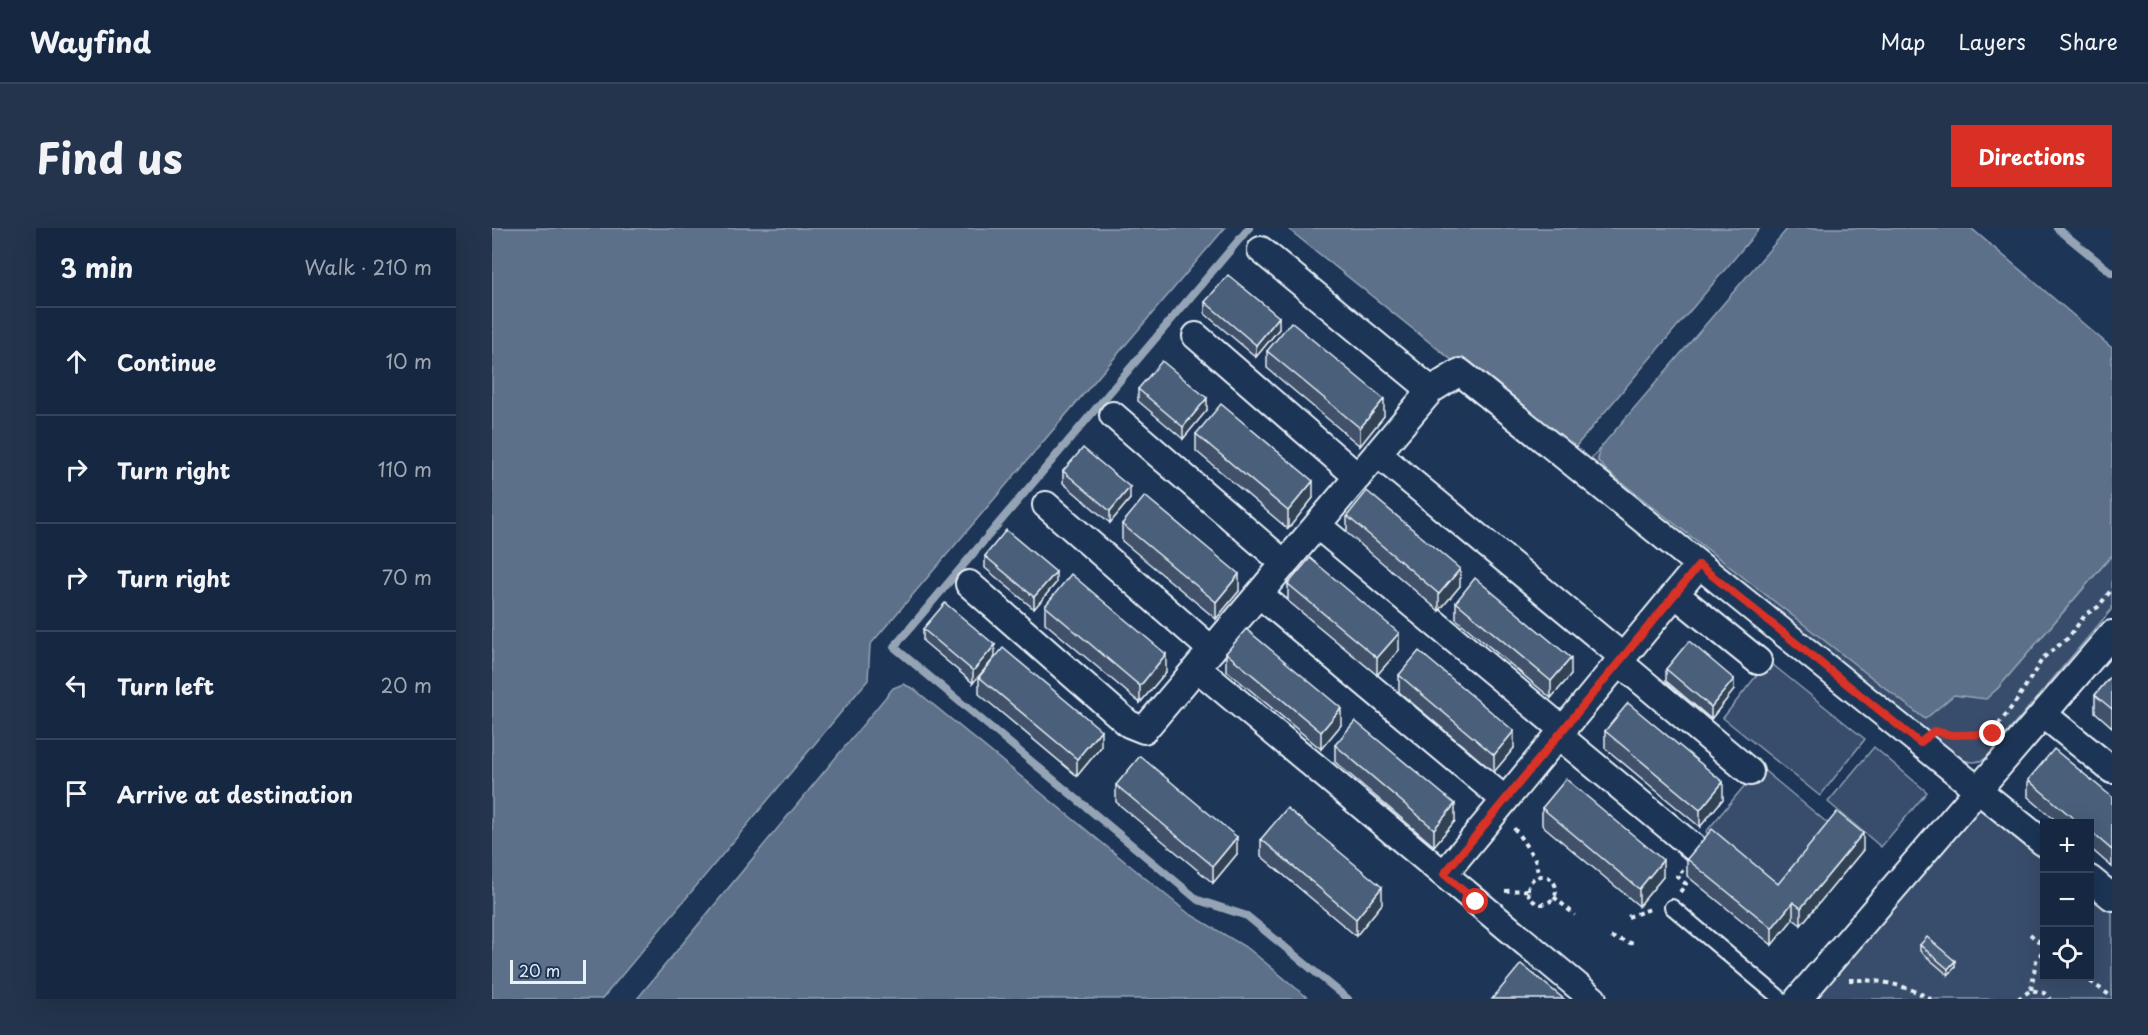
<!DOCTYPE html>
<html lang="en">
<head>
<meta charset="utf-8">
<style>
	:root { --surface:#162841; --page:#23344c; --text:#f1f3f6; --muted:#9ea6b1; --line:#35445a; --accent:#d93025 }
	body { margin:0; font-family:"Playpen Sans",sans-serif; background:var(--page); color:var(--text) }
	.controls { position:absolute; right:18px; bottom:18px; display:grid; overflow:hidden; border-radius:0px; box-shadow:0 6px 24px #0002 }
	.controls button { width:54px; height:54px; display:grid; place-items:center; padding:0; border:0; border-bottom:2px solid var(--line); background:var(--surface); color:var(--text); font:30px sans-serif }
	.scale { position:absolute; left:18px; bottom:15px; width:76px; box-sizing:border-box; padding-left:6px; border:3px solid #e8f1f8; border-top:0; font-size:16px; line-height:21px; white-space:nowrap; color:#e8f1f8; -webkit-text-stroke:4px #1d3557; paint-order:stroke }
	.stop { position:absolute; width:18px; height:18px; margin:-14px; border:4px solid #d93025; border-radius:50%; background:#fff }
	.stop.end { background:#d93025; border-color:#fff; box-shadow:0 2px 6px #0008 }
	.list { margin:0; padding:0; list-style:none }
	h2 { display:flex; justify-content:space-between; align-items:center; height:78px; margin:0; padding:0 24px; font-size:26px }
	h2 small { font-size:20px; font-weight:400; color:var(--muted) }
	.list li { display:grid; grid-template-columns:39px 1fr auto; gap:18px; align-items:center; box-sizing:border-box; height:108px; padding:0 24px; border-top:2px solid var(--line) }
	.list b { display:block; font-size:22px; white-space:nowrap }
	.list em { font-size:20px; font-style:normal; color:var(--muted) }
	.icon { flex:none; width:33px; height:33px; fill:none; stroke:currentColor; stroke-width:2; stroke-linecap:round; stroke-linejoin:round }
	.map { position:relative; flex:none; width:1620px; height:771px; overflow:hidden; border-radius:0px }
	header { display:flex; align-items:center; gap:36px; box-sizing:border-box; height:84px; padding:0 30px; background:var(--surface); border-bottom:2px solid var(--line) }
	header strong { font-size:28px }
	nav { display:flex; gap:33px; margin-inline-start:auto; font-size:21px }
	.intro { display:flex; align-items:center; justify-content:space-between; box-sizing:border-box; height:144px; padding:0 36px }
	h1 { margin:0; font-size:42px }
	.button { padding:15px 27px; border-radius:0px; background:var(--accent); color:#fff; font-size:21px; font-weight:700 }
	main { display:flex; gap:36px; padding:0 36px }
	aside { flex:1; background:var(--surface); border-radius:0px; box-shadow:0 6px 24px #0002 }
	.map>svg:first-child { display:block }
	.green { fill:#374d6c; stroke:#909fb2; stroke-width:1.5 }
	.water { fill:#5d7089; stroke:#95a4b5; stroke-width:1.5 }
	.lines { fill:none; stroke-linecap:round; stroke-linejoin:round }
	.stream { stroke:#95a4b5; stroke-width:8 }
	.lane-casing { stroke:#e8f1f8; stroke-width:18 }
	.street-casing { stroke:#e8f1f8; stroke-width:30 }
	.path { stroke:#e8f1f8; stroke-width:4; stroke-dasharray:4.5 4.5; stroke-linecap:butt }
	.lane { stroke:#1d3557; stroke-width:14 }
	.street { stroke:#1d3557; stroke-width:26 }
	.wall { fill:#3f5169; stroke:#e8f1f8; stroke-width:1.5 }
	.shaded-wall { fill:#334255; stroke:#e8f1f8; stroke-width:1.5 }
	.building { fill:#495e7a; stroke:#e8f1f8; stroke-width:1.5 }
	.route { stroke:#d93025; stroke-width:8 }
</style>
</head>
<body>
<header>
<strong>Wayfind</strong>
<nav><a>Map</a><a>Layers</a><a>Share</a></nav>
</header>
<div class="intro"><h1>Find us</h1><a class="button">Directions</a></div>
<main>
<aside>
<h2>3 min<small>Walk · 210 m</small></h2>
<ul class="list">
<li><svg class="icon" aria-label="ahead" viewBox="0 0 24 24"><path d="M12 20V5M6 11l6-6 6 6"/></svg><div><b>Continue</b></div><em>10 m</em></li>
<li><svg class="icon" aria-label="right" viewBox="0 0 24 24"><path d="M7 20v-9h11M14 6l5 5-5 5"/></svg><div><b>Turn right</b></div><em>110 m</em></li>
<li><svg class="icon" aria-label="right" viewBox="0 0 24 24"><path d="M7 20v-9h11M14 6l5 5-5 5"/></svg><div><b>Turn right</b></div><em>70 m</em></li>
<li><svg class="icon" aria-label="left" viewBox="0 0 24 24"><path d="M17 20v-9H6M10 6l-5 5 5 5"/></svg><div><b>Turn left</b></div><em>20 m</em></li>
<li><svg class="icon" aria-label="arrive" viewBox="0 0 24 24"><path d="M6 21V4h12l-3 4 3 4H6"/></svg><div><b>Arrive at destination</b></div></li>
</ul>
</aside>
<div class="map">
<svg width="1620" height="771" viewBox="0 0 1620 771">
	<rect width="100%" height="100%" fill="#1d3557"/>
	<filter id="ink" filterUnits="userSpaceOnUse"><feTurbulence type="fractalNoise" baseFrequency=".0167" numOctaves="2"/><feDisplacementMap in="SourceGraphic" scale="12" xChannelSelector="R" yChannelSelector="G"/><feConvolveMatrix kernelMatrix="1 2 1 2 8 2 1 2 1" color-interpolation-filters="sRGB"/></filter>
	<g filter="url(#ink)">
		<!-- green -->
		<path class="green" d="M1108,220L1106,233L1462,467L1494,470L1506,460L1620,327V381L1493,531C1484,536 1477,534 1468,531L1099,238L1098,232Z
			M1276,433L1373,511L1328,568L1231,490Z
			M1382,519L1435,564L1389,619L1336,574Z
			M1268,539L1339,598L1285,662L1214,604Z
			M1487,581H1499L1552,626V748H1598V663L1620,682V771H1322Z"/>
		<!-- water -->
		<path class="water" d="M0,0H733L378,417L376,452L110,771H0Z
			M795,0H1268L1080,223H1073Z
			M1296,0H1479L1620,120V327L1506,460L1494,471L1462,467L1433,491L1115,243L1106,233L1108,220Z
			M411,456L422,461L696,685L757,721L817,771H145L401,460Z"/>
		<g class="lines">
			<!-- stream -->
			<path class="stream" d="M757,0L402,419L706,672L755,688L856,771
				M1565,0L1620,45"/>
			<!-- lane casing -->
			<g class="lane-casing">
				<path id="lane" d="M1180,679L1289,771"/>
			</g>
			<!-- street casing -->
			<g class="street-casing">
				<path id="street" d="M769,22L939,162
					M704,108L866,249
					M621,187L793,336
					M886,226L1131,429
					M554,277L720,422
					M825,297L1071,502
					M477,356L637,496L652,502L939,162L968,144L1552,615
					M767,366L1013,572
					M1183,366L1266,433
					M1127,434L1258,544
					M705,440L1101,771
					M1551,486L1620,542
					M1066,507L1207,624
					M952,646L1207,337
					M1598,651L1620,669
					M1306,771L1620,406"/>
			</g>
			<!-- path -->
			<path class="path" d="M1501,504L1525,472L1551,430L1576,410L1594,386L1606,379L1620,361
				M1460,507L1500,506
				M1022,600L1043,631L1047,649
				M1036 662a14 14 0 1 1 28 0a14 14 0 1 1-28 0Z
				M1013,663L1036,662
				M1188,664L1194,656L1185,648L1191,642
				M1062,669L1083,687
				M1136,689L1161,680
				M1538,706L1552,718
				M1119,709L1142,716
				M1591,748L1620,769
				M1357,752C1386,751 1414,757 1439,771
				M1539,762L1544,733L1552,721
				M1526,771L1539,762L1552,765L1558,771"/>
			<!-- lane -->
			<use href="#lane" class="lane"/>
			<!-- street -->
			<use href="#street" class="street"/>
		</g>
		<!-- wall -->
		<path class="wall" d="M713,74L787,101L764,129L713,86Z
			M775,123L892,188L868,218L775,140Z
			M646,161L715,182L691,211L646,173Z
			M704,206L821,270L796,301L704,223Z
			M571,243L638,271L618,295L571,255Z
			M855,288L968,358L947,383L855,305Z
			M630,296L747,363L724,391L630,313Z
			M493,328L564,355L542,381L493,340Z
			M796,356L907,422L885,447L796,373Z
			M964,374L1079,447L1059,470L964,391Z
			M553,378L674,444L648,475L553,395Z
			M431,401L503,417L481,455L431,413Z
			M734,425L849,497L829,521L734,442Z
			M1174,441L1242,462L1219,491L1174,453Z
			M907,447L1022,520L1002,544L907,464Z
			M1620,447V499L1603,484V467Z
			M487,449L609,519L585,548L487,466Z
			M1113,503L1231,571L1208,599L1113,520Z
			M843,517L963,593L942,618L843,534Z
			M1536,552L1620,569V639L1598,620V596H1568L1536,569Z
			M624,557L745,626L721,655L624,574Z
			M1050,580L1171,649L1147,678L1050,597Z
			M769,611L890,676L864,708L769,628Z
			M1371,622L1309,697L1301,691L1280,717L1195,648V631L1286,656Z
			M1428,717L1463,739L1456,747L1428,723Z"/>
		<!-- shaded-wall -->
		<path class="shaded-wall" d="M787,89V101L764,129V117Z
			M715,170V182L691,211V199Z
			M892,171V188L868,218V200Z
			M821,253V270L796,301V283Z
			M638,259V271L618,295V283Z
			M968,341V358L947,383V366Z
			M564,344V355L542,381V369Z
			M747,346V363L724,391V374Z
			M907,405V422L885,447V430Z
			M503,417V429L481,455V443Z
			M674,426V444L648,475V458Z
			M1079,430V447L1059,470V453Z
			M1242,451V462L1219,491V479Z
			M849,480V497L829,521V504Z
			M609,502V519L585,548V531Z
			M1022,503V520L1002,544V527Z
			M1231,554V571L1208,599V582Z
			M963,576V593L942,618V601Z
			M1371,605V622L1309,697V680Z
			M745,609V626L721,655V638Z
			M1171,632V649L1147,678V661Z
			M890,659V676L864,708V691Z
			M1301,674V691L1280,717V700Z
			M1463,733V739L1456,747V741Z"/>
		<!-- building -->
		<path class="building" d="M736,47L787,89L764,117L713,74Z
			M799,94L892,171L868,200L775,123Z
			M670,133L715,170L691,199L646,161Z
			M729,176L821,253L796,283L704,206Z
			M591,220L638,259L618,283L571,243Z
			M875,263L968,341L947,366L855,288Z
			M653,268L747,346L724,374L630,296Z
			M514,302L564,344L542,369L493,328Z
			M818,330L907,405L885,430L796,356Z
			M579,346L674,426L648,458L553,378Z
			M983,350L1079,430L1059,453L964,374Z
			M453,375L503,417L481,443L431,401Z
			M754,401L849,480L829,504L734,425Z
			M1197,413L1242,451L1219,479L1174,441Z
			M511,420L609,502L585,531L487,449Z
			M927,423L1022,503L1002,527L907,447Z
			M1620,447V481L1603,467Z
			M1136,475L1231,554L1208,582L1113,503Z
			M863,493L963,576L942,601L843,517Z
			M1562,521L1620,569V622L1598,603V596H1588L1536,552Z
			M648,528L745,609L721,638L624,557Z
			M1074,551L1171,632L1147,661L1050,580Z
			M795,580L890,659L864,691L769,611Z
			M1345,584L1371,605L1309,680L1301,674L1280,700L1195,631L1220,601L1286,656Z
			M1435,709L1463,733L1456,741L1428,717Z
			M1029,736L1072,771H1000Z"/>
	</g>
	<g class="lines" filter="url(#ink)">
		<!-- route -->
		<path class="route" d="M984,674L952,646L1207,337L1428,515L1442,503L1460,507L1501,506"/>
	</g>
</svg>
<div class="controls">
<button>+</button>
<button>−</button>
<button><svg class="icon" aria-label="locate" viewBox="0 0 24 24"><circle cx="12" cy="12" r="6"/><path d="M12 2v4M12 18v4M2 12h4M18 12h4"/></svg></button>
</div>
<div class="scale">20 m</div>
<div class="stop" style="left:984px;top:674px"></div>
<div class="stop end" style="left:1501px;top:506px"></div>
</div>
</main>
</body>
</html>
